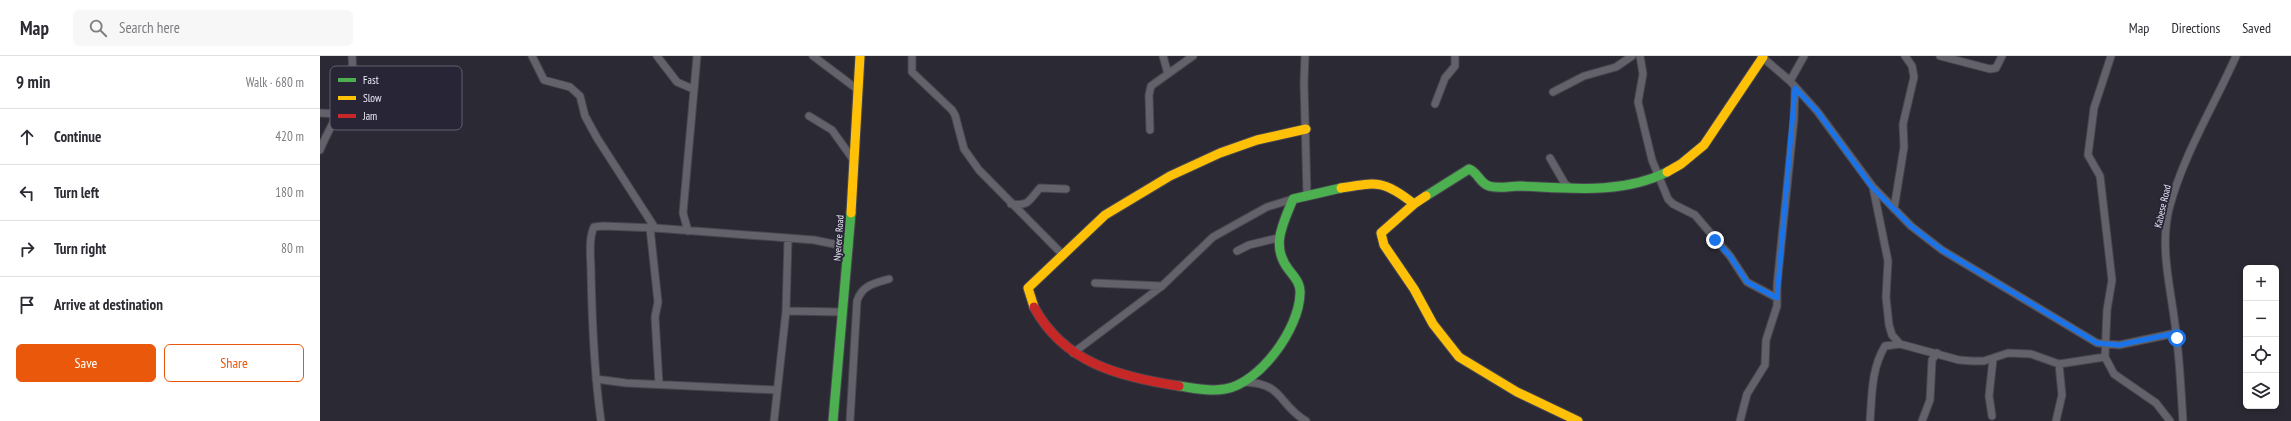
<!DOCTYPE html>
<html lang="en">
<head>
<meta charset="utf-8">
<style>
	:root { --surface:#fff; --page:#f7f7f7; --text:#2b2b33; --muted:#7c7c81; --line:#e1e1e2; --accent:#ea580c }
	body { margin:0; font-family:"PT Sans Narrow",sans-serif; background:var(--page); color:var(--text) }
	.controls { position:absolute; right:12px; bottom:12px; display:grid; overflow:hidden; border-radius:6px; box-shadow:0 2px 6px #0003 }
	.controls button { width:36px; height:36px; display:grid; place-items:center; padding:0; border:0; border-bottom:1px solid var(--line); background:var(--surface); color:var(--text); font:20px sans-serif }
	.stop { position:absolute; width:12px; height:12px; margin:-9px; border:3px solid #1a73e8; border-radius:50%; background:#fff }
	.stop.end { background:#1a73e8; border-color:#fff; box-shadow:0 1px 4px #0008 }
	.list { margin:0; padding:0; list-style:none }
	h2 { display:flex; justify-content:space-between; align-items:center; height:52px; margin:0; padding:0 16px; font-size:17px }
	h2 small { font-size:13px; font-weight:400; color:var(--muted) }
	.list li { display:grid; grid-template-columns:26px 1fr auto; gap:12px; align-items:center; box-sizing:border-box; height:56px; padding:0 16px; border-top:1px solid var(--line) }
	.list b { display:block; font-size:15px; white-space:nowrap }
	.list em { font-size:13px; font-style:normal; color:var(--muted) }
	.actions { display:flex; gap:8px; padding:12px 16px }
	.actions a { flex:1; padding:9px 0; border:1px solid var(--accent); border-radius:6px; text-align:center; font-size:14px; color:var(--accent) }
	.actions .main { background:var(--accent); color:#fff }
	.icon { flex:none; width:22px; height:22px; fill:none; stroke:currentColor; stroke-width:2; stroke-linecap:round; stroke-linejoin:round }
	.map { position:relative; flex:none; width:1971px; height:365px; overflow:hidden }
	header { display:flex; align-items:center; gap:24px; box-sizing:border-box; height:56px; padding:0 20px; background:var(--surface); border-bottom:1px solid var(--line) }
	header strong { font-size:19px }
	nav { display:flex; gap:22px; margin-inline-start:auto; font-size:14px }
	.search { width:280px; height:36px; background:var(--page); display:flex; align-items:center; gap:10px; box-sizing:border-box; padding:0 14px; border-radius:6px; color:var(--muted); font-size:15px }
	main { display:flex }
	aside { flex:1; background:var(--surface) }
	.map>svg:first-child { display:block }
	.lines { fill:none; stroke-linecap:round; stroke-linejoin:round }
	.street-casing { stroke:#47464f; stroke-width:9 }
	.fast-casing { stroke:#47464f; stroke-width:11 }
	.slow-casing { stroke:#47464f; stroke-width:11 }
	.jam-casing { stroke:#47464f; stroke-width:11 }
	.street { stroke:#636169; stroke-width:7 }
	.fast { stroke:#4caf50; stroke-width:9 }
	.slow { stroke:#ffc107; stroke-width:9 }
	.jam { stroke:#c62828; stroke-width:9 }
	.route { stroke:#1a73e8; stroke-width:5 }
	.labels { text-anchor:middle; stroke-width:4; stroke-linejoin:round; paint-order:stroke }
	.street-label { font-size:10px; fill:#edebf8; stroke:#282537 }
	.key { fill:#282537; stroke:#636071; stroke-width:1 }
	.key-label { font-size:11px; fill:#edebf8 }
</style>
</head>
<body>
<header>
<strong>Map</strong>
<div class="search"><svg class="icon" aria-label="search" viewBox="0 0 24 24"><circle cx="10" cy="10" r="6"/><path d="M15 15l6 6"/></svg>Search here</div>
<nav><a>Map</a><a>Directions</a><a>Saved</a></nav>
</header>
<main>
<aside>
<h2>9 min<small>Walk · 680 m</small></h2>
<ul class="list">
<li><svg class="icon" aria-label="ahead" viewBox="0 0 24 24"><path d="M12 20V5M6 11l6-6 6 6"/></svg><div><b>Continue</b></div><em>420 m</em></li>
<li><svg class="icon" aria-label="left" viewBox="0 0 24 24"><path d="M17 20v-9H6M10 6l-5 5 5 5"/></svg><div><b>Turn left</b></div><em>180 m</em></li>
<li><svg class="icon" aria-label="right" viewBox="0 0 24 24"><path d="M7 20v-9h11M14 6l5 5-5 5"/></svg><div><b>Turn right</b></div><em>80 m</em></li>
<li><svg class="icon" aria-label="arrive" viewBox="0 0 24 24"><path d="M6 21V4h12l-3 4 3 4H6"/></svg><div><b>Arrive at destination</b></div></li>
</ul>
<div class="actions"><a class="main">Save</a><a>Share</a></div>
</aside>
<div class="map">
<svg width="1971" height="365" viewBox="0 0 1971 365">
	<rect width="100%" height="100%" fill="#2b2933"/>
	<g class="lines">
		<!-- street casing -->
		<g class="street-casing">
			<path id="street" d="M212,0L224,24L250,31L260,40L265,60L277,82L335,172
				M337,0L357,26L373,33
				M493,0L537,33
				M592,0V16L632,54L635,59L644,93L659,114L743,199
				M843,0L848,18
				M985,0L984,27L987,139
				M1320,0L1323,18L1318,46L1332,104L1348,143L1353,148L1375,159L1410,200L1427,226L1457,242
				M1441,0L1470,25L1497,55L1553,131L1591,170L1622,194L1777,287L1799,289L1856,277
				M1620,0L1670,13L1676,12L1682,0
				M1791,0L1774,52L1768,99L1780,120L1792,224L1787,254L1785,301L1794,318L1836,347L1850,365
				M1470,25L1484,0
				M1233,36L1264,20L1296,11L1312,0
				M1115,48L1125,22L1135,10V0
				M0,57L18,58
				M489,60L512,74L532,102
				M830,74L829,39L831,30L873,0
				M0,94C13,61 36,37 32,0
				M1230,102L1245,128L1253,133
				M1553,131L1568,205L1566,241L1569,269L1572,279L1580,288L1639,304L1652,305H1664L1688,297L1711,298L1739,308L1785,301
				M691,148C710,150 708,145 720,132L746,133
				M1574,153L1584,91L1583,68L1594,21L1592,10L1585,0
				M330,172L338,246L335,261L339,328
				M368,175L363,157L377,0
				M917,195L929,189L958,182
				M775,227L842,230
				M466,255L522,256
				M753,297L842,230L893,181L947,151L973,143
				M276,323L306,327L456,334
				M925,326C965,328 957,348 986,365
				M1672,360L1669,340L1673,303
				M281,365C274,316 272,266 271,216C271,202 268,184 274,171L283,170L335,172L494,184L529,191
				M454,365L466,255L468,183
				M530,365L537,245C542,229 555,227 569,223
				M1420,365L1427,338L1445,309L1446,284L1457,250V229L1474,63L1475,32
				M1550,365C1552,340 1551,313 1565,290L1580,288
				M1602,365L1610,344L1612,304L1617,297
				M1736,365L1742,339L1739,308
				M1863,365C1861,336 1860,306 1856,277C1852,236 1839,194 1849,153C1863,99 1894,50 1916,0"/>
		</g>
		<!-- fast casing -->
		<g class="fast-casing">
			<path id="fast" d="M1106,140L1149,113C1158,116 1160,128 1169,130C1178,133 1190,130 1200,130C1248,132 1301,139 1347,116
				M859,330C874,332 890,336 905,333C940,327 979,273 980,238C981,228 975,222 969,214C950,190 963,168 973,143L1021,132
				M513,365L531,157"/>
		</g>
		<!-- slow casing -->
		<g class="slow-casing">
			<path id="slow" d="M1347,116L1361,108L1384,89L1443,1
				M1021,132C1057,126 1064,124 1094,148
				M1106,140L1094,148L1061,177L1064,189L1094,233L1113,268L1139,301L1197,336L1258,365
				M531,157L540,0
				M714,251L708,232L785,159L850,120L900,97L937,84L986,73"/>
		</g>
		<!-- jam casing -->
		<g class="jam-casing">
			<path id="jam" d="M714,251C744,307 800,321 859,330"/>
		</g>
		<!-- street -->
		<use href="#street" class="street"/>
		<!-- fast -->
		<use href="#fast" class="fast"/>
		<!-- slow -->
		<use href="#slow" class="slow"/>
		<!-- jam -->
		<use href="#jam" class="jam"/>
	</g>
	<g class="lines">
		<!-- route -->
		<path class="route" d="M1395,184L1410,200L1427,226L1457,242L1475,32L1497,55L1552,131L1591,170L1622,194L1777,287L1799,289L1856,277L1857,282"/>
	</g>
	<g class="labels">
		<!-- street labels -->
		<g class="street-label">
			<text transform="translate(1842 150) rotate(-77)" y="4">Kabese Road</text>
			<text transform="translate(518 182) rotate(-86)" y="4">Nyerere Road</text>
		</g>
	</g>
	<!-- legend -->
	<rect x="10" y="10" width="132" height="64" rx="6" class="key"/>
	<rect x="18" y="22" width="18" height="4" fill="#4caf50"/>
	<rect x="18" y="40" width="18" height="4" fill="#ffc107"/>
	<rect x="18" y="58" width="18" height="4" fill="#c62828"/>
	<g class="key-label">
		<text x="43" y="28">Fast</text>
		<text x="43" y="46">Slow</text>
		<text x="43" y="64">Jam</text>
	</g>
</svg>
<div class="controls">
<button>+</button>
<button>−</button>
<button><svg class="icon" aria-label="locate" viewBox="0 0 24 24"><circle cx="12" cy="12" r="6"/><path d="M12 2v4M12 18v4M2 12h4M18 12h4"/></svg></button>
<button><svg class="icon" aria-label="layers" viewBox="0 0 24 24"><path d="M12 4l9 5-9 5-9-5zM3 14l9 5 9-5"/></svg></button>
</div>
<div class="stop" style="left:1857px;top:282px"></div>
<div class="stop end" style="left:1395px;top:184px"></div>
</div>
</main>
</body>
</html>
